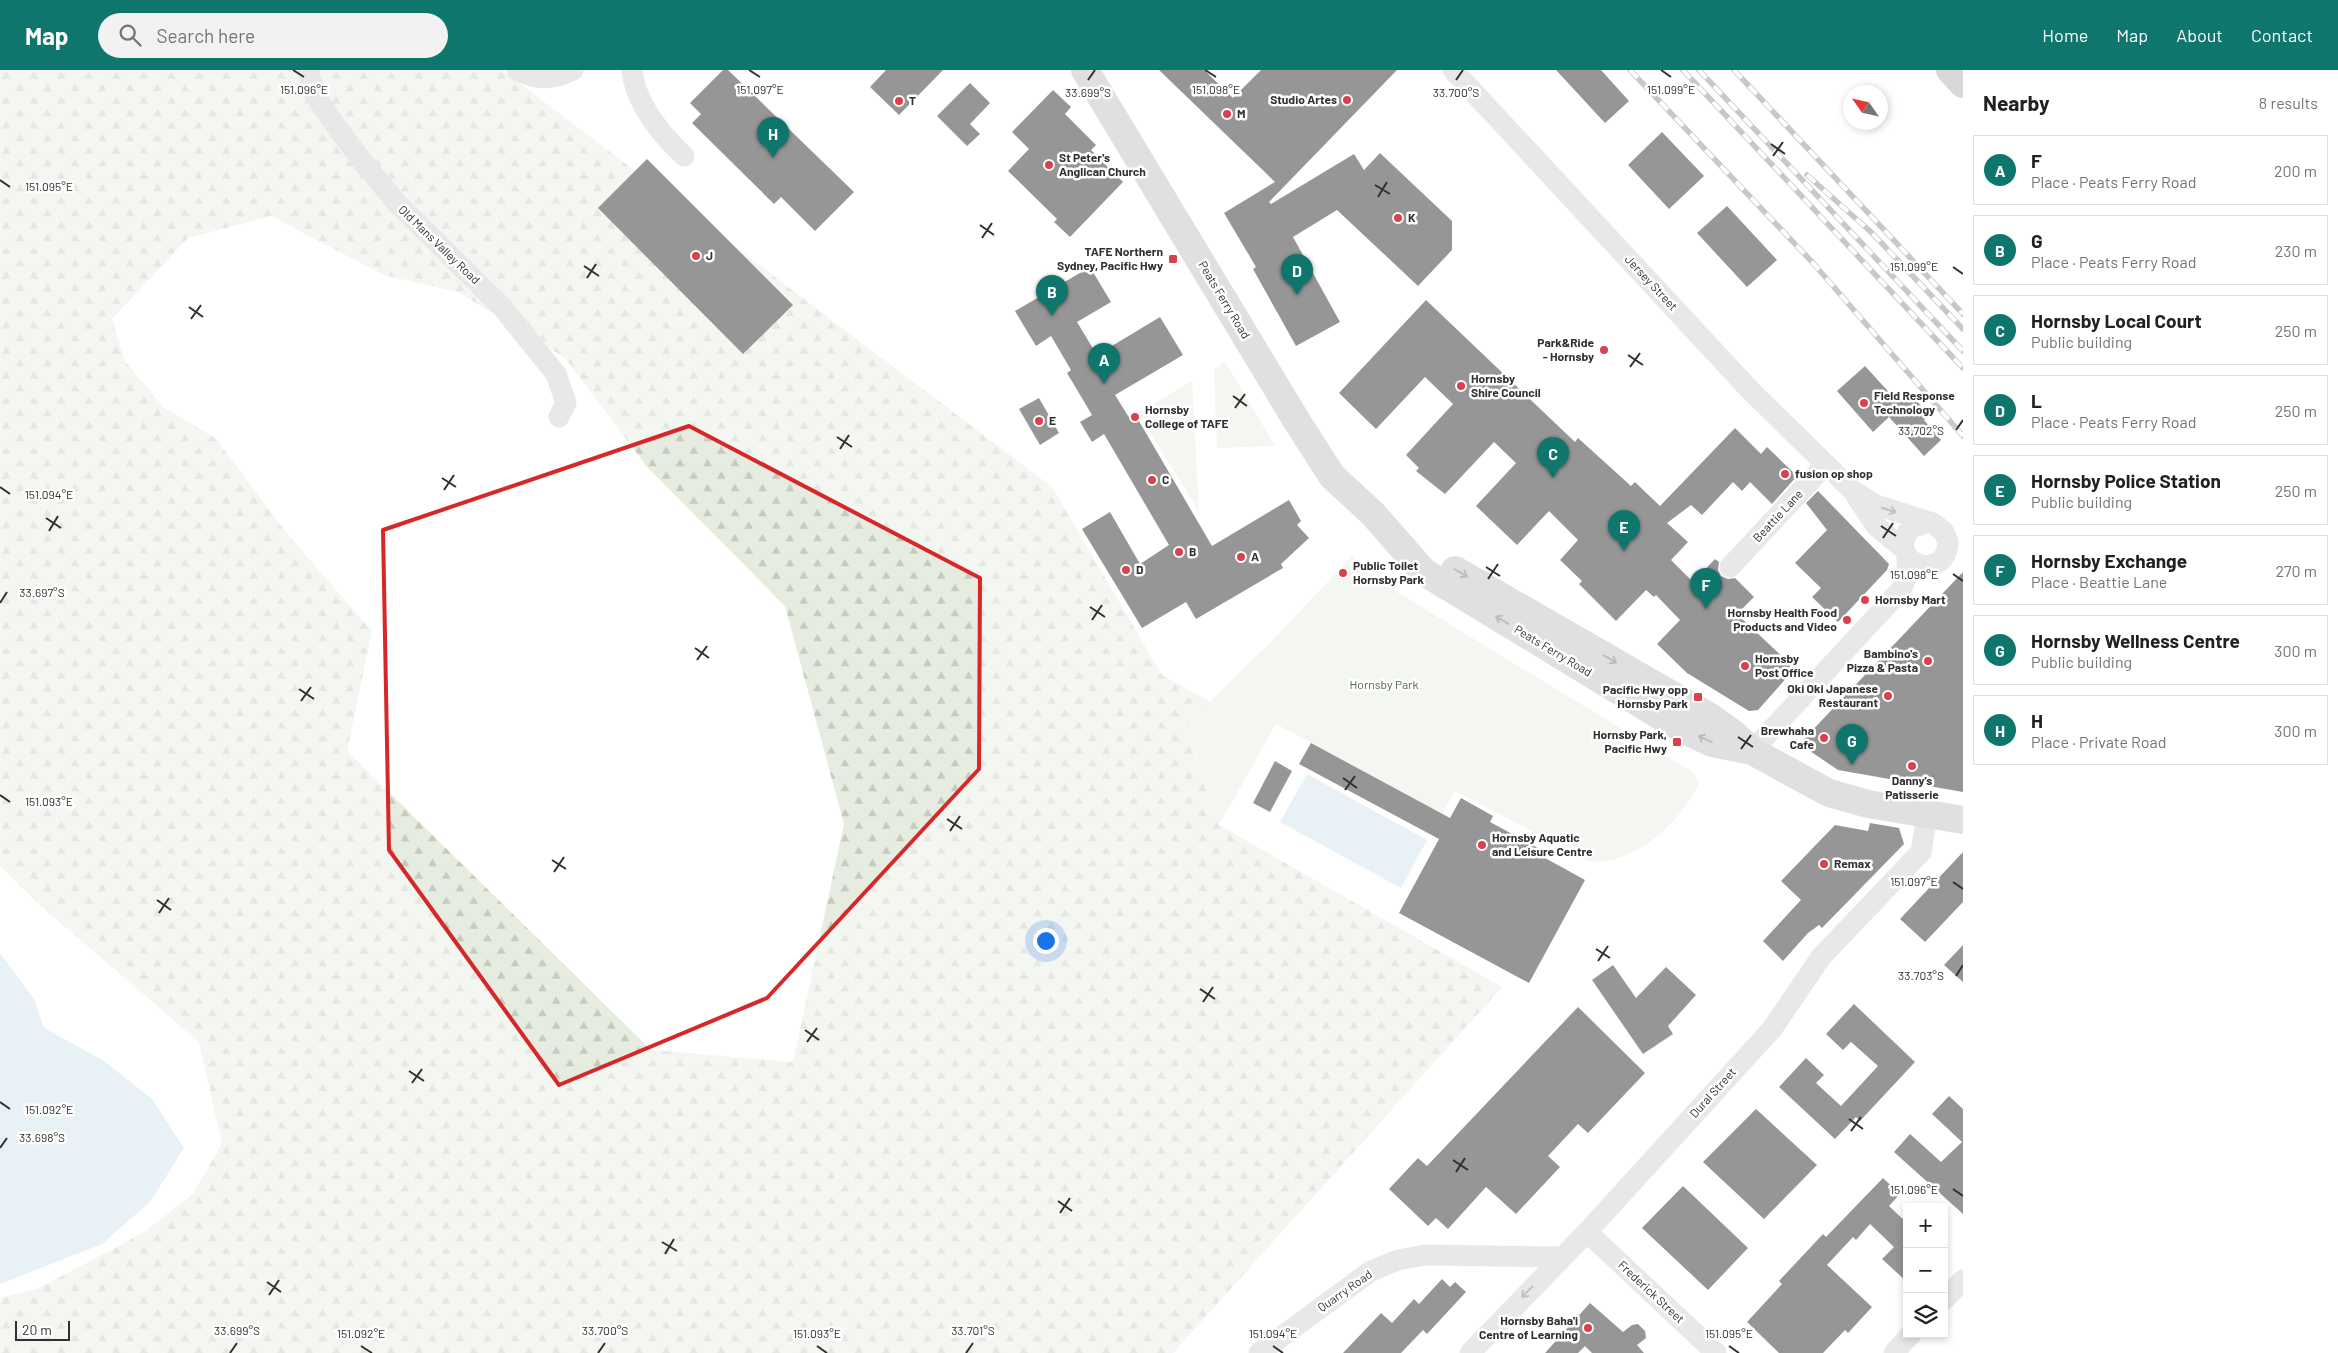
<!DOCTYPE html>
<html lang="en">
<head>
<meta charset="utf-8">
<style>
	:root { --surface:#fff; --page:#f2f2f2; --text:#202124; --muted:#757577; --line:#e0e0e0; --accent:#0f766e }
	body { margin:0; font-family:Barlow,sans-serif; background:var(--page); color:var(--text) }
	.controls { position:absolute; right:15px; bottom:15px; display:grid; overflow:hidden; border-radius:0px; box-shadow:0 2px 8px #0003 }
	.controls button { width:45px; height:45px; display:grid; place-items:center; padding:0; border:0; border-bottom:1px solid var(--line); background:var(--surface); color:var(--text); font:25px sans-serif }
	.compass { position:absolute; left:1843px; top:15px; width:45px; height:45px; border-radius:50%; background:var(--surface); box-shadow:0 2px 8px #0003; rotate:304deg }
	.scale { position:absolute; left:15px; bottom:12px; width:55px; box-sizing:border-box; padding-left:5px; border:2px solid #303030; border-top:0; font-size:14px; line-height:18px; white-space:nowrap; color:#303030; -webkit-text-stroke:4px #fff; paint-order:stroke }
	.you { position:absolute; left:1045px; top:870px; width:18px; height:18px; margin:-12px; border:4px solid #fff; border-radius:50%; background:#1a73e8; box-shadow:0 0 0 8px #1a73e833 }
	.badge { display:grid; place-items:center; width:32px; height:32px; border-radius:50%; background:var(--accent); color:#fff; font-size:16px; font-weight:700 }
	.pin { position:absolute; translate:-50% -41px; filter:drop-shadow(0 1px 2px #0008) }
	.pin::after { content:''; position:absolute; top:26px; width:18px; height:15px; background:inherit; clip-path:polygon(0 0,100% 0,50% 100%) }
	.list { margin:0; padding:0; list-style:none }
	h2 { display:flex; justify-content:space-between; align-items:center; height:65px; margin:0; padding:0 20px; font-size:21px }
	h2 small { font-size:16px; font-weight:400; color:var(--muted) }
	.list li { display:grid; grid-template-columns:32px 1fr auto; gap:15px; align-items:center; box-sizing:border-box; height:70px; margin:0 10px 10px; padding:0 10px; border:1px solid var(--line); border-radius:0px }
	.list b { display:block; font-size:19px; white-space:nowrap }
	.list p { margin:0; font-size:16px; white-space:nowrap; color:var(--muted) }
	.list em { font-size:16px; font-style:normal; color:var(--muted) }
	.icon { flex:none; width:28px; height:28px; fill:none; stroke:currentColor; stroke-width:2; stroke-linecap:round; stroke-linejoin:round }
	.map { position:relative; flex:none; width:1963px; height:1283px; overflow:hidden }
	header { display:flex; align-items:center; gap:30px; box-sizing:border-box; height:70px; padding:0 25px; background:var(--accent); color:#fff }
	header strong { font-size:24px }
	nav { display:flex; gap:28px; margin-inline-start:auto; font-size:18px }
	.search { width:350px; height:45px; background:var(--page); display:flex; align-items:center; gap:12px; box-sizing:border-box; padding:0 18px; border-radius:28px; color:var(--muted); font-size:19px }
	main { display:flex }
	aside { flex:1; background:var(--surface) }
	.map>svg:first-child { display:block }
	.green { fill:#e6ecdf }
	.forest { fill:url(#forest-firs); fill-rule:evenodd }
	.water { fill:#cde0ea }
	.building { fill:#171717 }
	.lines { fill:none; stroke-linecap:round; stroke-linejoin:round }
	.minor { stroke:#cdcdcd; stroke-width:21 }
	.secondary { stroke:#bababa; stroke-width:28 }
	.primary { stroke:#a8a8a8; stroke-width:28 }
	.rail-casing { stroke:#858585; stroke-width:5.5 }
	.rail { stroke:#fff; stroke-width:4; stroke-dasharray:11; stroke-linecap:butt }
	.oneway { stroke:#777 }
	.oneway2 { stroke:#6e6e6e }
	.marked { fill:none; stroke:#d62828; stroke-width:4; stroke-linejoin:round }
	.ticks { fill:none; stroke:#303030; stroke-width:2 }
	.poi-dot { fill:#d94050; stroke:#fff; stroke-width:2 }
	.labels { text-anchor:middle; stroke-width:5; stroke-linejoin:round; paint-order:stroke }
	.poi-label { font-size:12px; font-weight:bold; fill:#303030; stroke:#fff; text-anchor:start }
	.street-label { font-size:12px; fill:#303030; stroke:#fff }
	.park-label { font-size:12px; fill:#546940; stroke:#fff }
	.ticks-label { font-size:12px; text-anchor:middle; fill:#303030; stroke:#fff; stroke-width:5; stroke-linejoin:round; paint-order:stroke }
</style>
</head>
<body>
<header>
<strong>Map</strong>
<div class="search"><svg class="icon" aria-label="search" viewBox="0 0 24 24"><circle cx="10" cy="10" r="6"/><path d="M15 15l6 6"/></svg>Search here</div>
<nav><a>Home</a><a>Map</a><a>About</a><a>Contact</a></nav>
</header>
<main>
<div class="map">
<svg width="1963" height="1283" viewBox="0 0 1963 1283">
	<defs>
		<pattern id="forest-firs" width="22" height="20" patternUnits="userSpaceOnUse" patternTransform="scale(1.25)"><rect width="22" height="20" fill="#e6ecdf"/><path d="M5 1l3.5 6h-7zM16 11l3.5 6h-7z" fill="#c6cbc0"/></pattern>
	</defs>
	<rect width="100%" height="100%" fill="#fff"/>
	<!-- green -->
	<path class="green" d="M1225,291L1275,376L1217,378L1214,300Z
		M1192,311L1199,441L1138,343Z
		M1352,486L1369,505L1694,703L1699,713C1682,750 1635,796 1590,791C1578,789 1564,778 1553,772C1520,755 1487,738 1455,721L1442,744L1276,654L1219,755L1185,656L1272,571Z"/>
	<!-- forest -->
	<path class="forest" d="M0,0H502L1052,417L1162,605L1210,632L1185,657L1219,755L1502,917L1173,1283H0V1228L37,1219L143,1163L193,1124L222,1073L199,972L41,836L0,796ZM271,146L384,205L458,222L565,288L648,398L785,536L844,754L793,992L651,980L347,681L372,561L288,465L215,368L164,338L125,291L112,249L188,168Z"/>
	<!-- water -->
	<path class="water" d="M1307,704L1427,770L1401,818L1280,752Z
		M0,883L34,929L44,958L104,991L152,1029L184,1078L150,1132L102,1174L0,1214Z"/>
	<!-- building -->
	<path class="building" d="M723,0H728L854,122L815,161L781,127L774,134L692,53L701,44L690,33Z
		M886,0H943L899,45L870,17Z
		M1159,0H1204L1233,28L1261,0H1397L1269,132L1271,134L1354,84L1364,100L1380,83L1452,151V180L1418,216L1337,140L1293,167L1340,252L1296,276L1253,199L1256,197L1224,143L1275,112Z
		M1556,0H1601L1629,31L1605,53Z
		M970,13L990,33L970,54L980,64L967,76L937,46Z
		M1053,20L1071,37L1065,44L1096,75L1091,80L1123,112L1070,167L1054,152L1057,149L1008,101L1029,79L1012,62Z
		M1662,62L1704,106L1669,139L1628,95Z
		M647,89L793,235L743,284L598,138Z
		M1727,136L1777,190L1747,217L1697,163Z
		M1090,197L1111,232L1077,252L1097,285L1160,247L1183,285L1115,325L1130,349L1136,346L1212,476L1289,430L1301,451L1297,455L1309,468L1281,494L1283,498L1196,549L1186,532L1142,558L1082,459L1110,442L1140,494L1169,475L1104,364L1092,372L1080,352L1092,345L1067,303L1071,300L1051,266L1036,276L1015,241Z
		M1426,230L1575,372L1578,368L1631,416L1635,412L1660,436L1735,358L1761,384L1767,377L1797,406L1772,434L1750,412L1742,421L1733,412L1702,445L1691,435L1667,453L1688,472L1671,490L1693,512L1715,489L1719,492L1718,500L1721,506L1728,509L1735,508L1754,527L1737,544L1790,594V604L1758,640L1749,641L1687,603L1657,574L1680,550L1656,525L1654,527L1646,520L1616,551L1579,514L1582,511L1560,490L1578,470L1549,441L1517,475L1476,436L1516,393L1494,372L1445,424L1416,401L1419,398L1406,385L1453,334L1425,307L1376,359L1339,323Z
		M1865,296L1896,330L1907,320L1929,345L1924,350L1941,370L1924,386L1889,347L1873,362L1837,321Z
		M1039,328L1059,363L1040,375L1019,339Z
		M1818,421L1889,494L1887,500L1838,552L1812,527L1821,518L1795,493L1827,460L1806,433Z
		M1963,502V722L1838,700L1804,677V669Z
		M1311,673L1450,748L1461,728L1493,746L1490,752L1538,778L1536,783L1585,810L1529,913L1399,843L1439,769L1299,694Z
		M1275,691L1292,701L1270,742L1253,733Z
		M1870,753L1899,758L1904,774L1822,858L1819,855L1808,863L1783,891L1763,871L1801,830L1781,811L1835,755L1868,761Z
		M1963,782V832L1925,872L1900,849Z
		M1963,875V912L1944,895Z
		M1613,895L1636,928L1666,897L1696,925L1668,956L1673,964L1643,984L1592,910Z
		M1854,934L1915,992L1860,1051L1856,1047L1835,1069L1779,1017L1806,988L1824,1005L1816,1013L1841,1036L1878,996L1851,972L1843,980L1826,964Z
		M1578,937L1645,1003L1588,1063L1578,1054L1548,1086L1560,1097L1516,1144L1486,1117L1448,1159L1436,1148L1428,1156L1389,1119L1418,1088L1427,1096Z
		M1949,1026L1963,1039V1144L1894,1082L1910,1064L1941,1092L1962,1072L1932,1044Z
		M1756,1039L1817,1095L1764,1149L1703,1092Z
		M1883,1108L1900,1124L1889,1136L1907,1153V1212L1882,1189L1894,1177L1870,1154L1856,1170L1853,1167L1827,1195L1872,1237L1848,1263L1845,1260L1823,1283H1779L1747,1252L1782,1214L1779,1211L1823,1164L1826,1167Z
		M1683,1116L1748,1178L1708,1220L1642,1158Z
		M1442,1209L1450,1217L1455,1212L1466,1222L1427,1264L1423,1260L1401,1283H1343L1381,1243L1392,1253L1414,1229L1419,1234Z
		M1590,1233L1623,1262L1632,1255L1638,1254L1645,1261L1646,1268L1637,1275L1644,1283H1592L1585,1276L1578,1283H1545Z"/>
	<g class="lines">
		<!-- minor -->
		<path class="minor" d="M308,0L315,25L338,59L366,96L396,132L502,237L556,304L566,333L559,347
			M517,0C535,10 554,10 573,0
			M632,0C635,34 661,64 684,86
			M1453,0L1750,320L1853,421L1876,435L1933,453L1944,462L1948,472C1946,515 1883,492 1911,458L1928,452
			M1856,426L1876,456L1905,480
			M1730,497L1826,394
			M1752,681L1901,520L1907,506V486
			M1587,1162L1716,1283
			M1944,1230L1963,1210
			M1259,1283L1371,1201L1398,1190L1425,1185L1561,1187
			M1470,1283L1587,1162L1772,959L1821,887L1921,782L1927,745
			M1894,1283L1911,1264"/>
		<!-- secondary -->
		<path class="secondary" d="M1085,0L1298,353L1332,406L1373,444L1424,502L1680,658L1712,673L1752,681
			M1455,500L1710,647L1734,664L1752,681L1829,723L1868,734L1963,750"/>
		<!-- primary -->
		<path class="primary" d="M1950,0L1963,14"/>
		<!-- rail casing -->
		<g class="rail-casing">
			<path id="rail" d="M1630,0L1813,193L1963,366
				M1683,0L1963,298
				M1699,0L1963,281
				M1734,0L1963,244
				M1807,105L1871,162L1963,259"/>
		</g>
		<!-- rail -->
		<use href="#rail" class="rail"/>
	</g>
	<!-- one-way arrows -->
	<defs><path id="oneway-shaft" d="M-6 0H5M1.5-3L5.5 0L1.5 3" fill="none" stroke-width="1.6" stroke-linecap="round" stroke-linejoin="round" transform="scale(1.25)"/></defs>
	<g class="oneway">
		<use href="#oneway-shaft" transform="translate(1889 440) rotate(18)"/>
		<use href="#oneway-shaft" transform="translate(1527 1222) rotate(134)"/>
	</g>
	<g class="oneway2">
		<use href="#oneway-shaft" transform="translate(1461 503) rotate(30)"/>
		<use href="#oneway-shaft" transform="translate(1502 550) rotate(-149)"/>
		<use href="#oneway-shaft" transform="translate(1610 589) rotate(30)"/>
		<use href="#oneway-shaft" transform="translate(1705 669) rotate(-155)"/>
	</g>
	<!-- marked area -->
	<path d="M0 0H1963V1283H0ZM689,356L980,508L979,699L767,928L559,1015L389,780L383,460Z" fill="#fff" fill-opacity=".55" fill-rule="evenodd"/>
	<path class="marked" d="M689,356L980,508L979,699L767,928L559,1015L389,780L383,460Z"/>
	<!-- ticks -->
	<path class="ticks" d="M293,0L304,7M749,0L760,7M1205,0L1216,7M1661,0L1671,7M1088,10L1095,0M1456,10L1463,0M1771,74L1785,84M1773,86L1783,72M0,110L10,117M1375,115L1390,124M1378,127L1387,112M980,155L994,165M982,168L992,153M584,196L599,206M1953,197L1963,204M587,208L596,194M189,237L203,247M191,249L201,235M1628,285L1643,295M1630,297L1640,283M1233,326L1247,336M1235,338L1245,324M1956,360L1963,350M837,367L852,377M840,379L849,365M442,408L456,417M0,417L10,424M444,420L454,405M46,448L61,458M1881,456L1896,466M49,461L58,446M1883,468L1893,453M1486,497L1500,506M1953,504L1963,511M1488,509L1498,494M0,533L7,522M1090,537L1105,547M1092,550L1102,535M695,578L709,588M697,590L707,576M299,619L314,629M301,631L311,617M1738,667L1753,677M1741,679L1751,665M1343,708L1357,718M1345,720L1355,706M0,725L10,732M947,749L962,759M950,761L960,746M552,790L566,799M554,802L564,787M1953,812L1963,819M157,830L171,840M159,843L169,828M1596,879L1610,888M1598,891L1608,876M1956,906L1963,895M1200,919L1215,929M1203,932L1213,917M805,960L819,970M807,972L817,958M409,1001L424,1011M412,1013L422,999M0,1032L10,1039M1849,1049L1863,1059M1851,1061L1861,1047M0,1078L7,1068M1453,1090L1468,1100M1456,1102L1465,1088M1953,1119L1963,1126M1058,1131L1072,1141M1060,1143L1070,1128M662,1172L677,1181M665,1184L674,1169M267,1212L281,1222M269,1225L279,1210M361,1276L372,1283M817,1276L827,1283M1273,1276L1283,1283M1729,1276L1739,1283M230,1283L237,1273M598,1283L605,1273M966,1283L973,1273"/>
	<!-- markers -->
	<g class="poi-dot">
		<circle cx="1347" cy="30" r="5"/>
		<circle cx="899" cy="31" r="5"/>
		<circle cx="1227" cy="44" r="5"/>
		<circle cx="1049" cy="95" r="5"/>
		<circle cx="1398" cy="148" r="5"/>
		<circle cx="696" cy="186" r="5"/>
		<rect x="1168" y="184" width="10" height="10" rx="2.5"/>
		<circle cx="1604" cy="280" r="5"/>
		<circle cx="1461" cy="316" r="5"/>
		<circle cx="1864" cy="333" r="5"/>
		<circle cx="1135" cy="347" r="5"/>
		<circle cx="1039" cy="351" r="5"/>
		<circle cx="1785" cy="404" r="5"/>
		<circle cx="1152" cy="410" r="5"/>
		<circle cx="1179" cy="482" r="5"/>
		<circle cx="1241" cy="487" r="5"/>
		<circle cx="1126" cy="500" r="5"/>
		<circle cx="1343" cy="503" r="5"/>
		<circle cx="1865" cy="530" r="5"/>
		<circle cx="1847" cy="550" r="5"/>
		<circle cx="1928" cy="591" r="5"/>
		<circle cx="1745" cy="596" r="5"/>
		<circle cx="1888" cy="626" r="5"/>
		<rect x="1693" y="622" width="10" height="10" rx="2.5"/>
		<circle cx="1824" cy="668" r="5"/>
		<rect x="1672" y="667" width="10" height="10" rx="2.5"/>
		<circle cx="1912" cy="696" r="5"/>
		<circle cx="1482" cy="775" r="5"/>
		<circle cx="1824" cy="794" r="5"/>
		<circle cx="1588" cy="1258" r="5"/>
	</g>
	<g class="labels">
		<!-- poi labels -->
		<g class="poi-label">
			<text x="1337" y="34" text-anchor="end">Studio Artes</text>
			<text x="909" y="35">T</text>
			<text x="1237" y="48">M</text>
			<text x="1059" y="92">St Peter's<tspan x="1059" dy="14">Anglican Church</tspan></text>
			<text x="1408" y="152">K</text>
			<text x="1163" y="186" text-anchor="end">TAFE Northern<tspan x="1163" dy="14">Sydney, Pacific Hwy</tspan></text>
			<text x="706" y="190">J</text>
			<text x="1594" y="277" text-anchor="end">Park&amp;Ride<tspan x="1594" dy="14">- Hornsby</tspan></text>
			<text x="1471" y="313">Hornsby<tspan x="1471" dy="14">Shire Council</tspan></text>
			<text x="1874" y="330">Field Response<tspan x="1874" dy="14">Technology</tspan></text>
			<text x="1145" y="344">Hornsby<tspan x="1145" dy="14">College of TAFE</tspan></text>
			<text x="1049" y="355">E</text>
			<text x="1795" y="408">fusion op shop</text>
			<text x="1162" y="414">C</text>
			<text x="1189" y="486">B</text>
			<text x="1251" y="491">A</text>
			<text x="1353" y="500">Public Toilet<tspan x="1353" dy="14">Hornsby Park</tspan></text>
			<text x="1136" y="504">D</text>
			<text x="1875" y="534">Hornsby Mart</text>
			<text x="1837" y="547" text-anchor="end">Hornsby Health Food<tspan x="1837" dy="14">Products and Video</tspan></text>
			<text x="1918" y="588" text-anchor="end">Bambino's<tspan x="1918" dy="14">Pizza &amp; Pasta</tspan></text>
			<text x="1755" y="593">Hornsby<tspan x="1755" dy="14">Post Office</tspan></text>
			<text x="1878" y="623" text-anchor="end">Oki Oki Japanese<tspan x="1878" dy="14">Restaurant</tspan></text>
			<text x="1688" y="624" text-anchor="end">Pacific Hwy opp<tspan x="1688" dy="14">Hornsby Park</tspan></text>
			<text x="1814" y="665" text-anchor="end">Brewhaha<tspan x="1814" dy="14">Cafe</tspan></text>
			<text x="1667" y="669" text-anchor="end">Hornsby Park,<tspan x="1667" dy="14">Pacific Hwy</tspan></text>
			<text x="1912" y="715" text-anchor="middle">Danny's<tspan x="1912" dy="14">Patisserie</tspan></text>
			<text x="1492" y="772">Hornsby Aquatic<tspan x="1492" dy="14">and Leisure Centre</tspan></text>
			<text x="1834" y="798">Remax</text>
			<text x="1578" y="1255" text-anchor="end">Hornsby Baha'i<tspan x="1578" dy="14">Centre of Learning</tspan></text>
		</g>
		<!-- street labels -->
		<g class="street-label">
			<text transform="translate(439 175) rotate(44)" y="4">Old Mans Valley Road</text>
			<text transform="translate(1651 213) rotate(47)" y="4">Jersey Street</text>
			<text transform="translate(1224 230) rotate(59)" y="4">Peats Ferry Road</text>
			<text transform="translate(1778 446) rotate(-47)" y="4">Beattie Lane</text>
			<text transform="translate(1553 581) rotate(31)" y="4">Peats Ferry Road</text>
			<text transform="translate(1713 1023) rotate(-48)" y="4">Dural Street</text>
			<text transform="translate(1345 1221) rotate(-35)" y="4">Quarry Road</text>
			<text transform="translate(1651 1222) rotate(43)" y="4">Frederick Street</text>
		</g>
		<!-- park labels -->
		<g class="park-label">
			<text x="1384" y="619">Hornsby Park</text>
		</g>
	</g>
	<g class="ticks-label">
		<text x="760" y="24">151.097°E</text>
		<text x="1216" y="24">151.098°E</text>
		<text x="304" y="24">151.096°E</text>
		<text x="1671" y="24">151.099°E</text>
		<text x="1088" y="27">33.699°S</text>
		<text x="1456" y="27">33.700°S</text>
		<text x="49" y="121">151.095°E</text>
		<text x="1914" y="201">151.099°E</text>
		<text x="1921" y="365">33.702°S</text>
		<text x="49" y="429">151.094°E</text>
		<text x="1914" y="509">151.098°E</text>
		<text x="42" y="527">33.697°S</text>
		<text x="49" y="736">151.093°E</text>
		<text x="1914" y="816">151.097°E</text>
		<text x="1921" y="910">33.703°S</text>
		<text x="49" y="1044">151.092°E</text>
		<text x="42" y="1072">33.698°S</text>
		<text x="1914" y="1124">151.096°E</text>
		<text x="237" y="1265">33.699°S</text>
		<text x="605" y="1265">33.700°S</text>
		<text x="973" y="1265">33.701°S</text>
		<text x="361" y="1268">151.092°E</text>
		<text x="817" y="1268">151.093°E</text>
		<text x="1273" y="1268">151.094°E</text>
		<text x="1729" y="1268">151.095°E</text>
	</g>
</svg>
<div class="controls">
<button>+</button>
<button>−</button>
<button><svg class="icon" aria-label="layers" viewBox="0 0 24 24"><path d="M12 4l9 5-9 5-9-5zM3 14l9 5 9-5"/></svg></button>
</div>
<svg class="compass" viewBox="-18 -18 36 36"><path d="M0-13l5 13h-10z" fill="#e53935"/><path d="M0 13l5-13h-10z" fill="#757577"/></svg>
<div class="scale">20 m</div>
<div class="you"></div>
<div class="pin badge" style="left:1104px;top:314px">A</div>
<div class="pin badge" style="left:1052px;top:246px">B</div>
<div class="pin badge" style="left:1553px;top:408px">C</div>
<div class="pin badge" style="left:1297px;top:225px">D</div>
<div class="pin badge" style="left:1624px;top:481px">E</div>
<div class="pin badge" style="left:1706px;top:539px">F</div>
<div class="pin badge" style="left:1852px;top:695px">G</div>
<div class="pin badge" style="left:773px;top:88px">H</div>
</div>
<aside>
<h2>Nearby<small>8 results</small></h2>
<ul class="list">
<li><span class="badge">A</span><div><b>F</b><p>Place · Peats Ferry Road</p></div><em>200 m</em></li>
<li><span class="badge">B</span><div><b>G</b><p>Place · Peats Ferry Road</p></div><em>230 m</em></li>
<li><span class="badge">C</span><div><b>Hornsby Local Court</b><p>Public building</p></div><em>250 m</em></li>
<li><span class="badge">D</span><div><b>L</b><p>Place · Peats Ferry Road</p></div><em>250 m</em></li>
<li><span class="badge">E</span><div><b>Hornsby Police Station</b><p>Public building</p></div><em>250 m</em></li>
<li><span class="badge">F</span><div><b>Hornsby Exchange</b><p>Place · Beattie Lane</p></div><em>270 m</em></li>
<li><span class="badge">G</span><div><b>Hornsby Wellness Centre</b><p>Public building</p></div><em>300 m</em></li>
<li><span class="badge">H</span><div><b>H</b><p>Place · Private Road</p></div><em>300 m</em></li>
</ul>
</aside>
</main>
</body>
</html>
